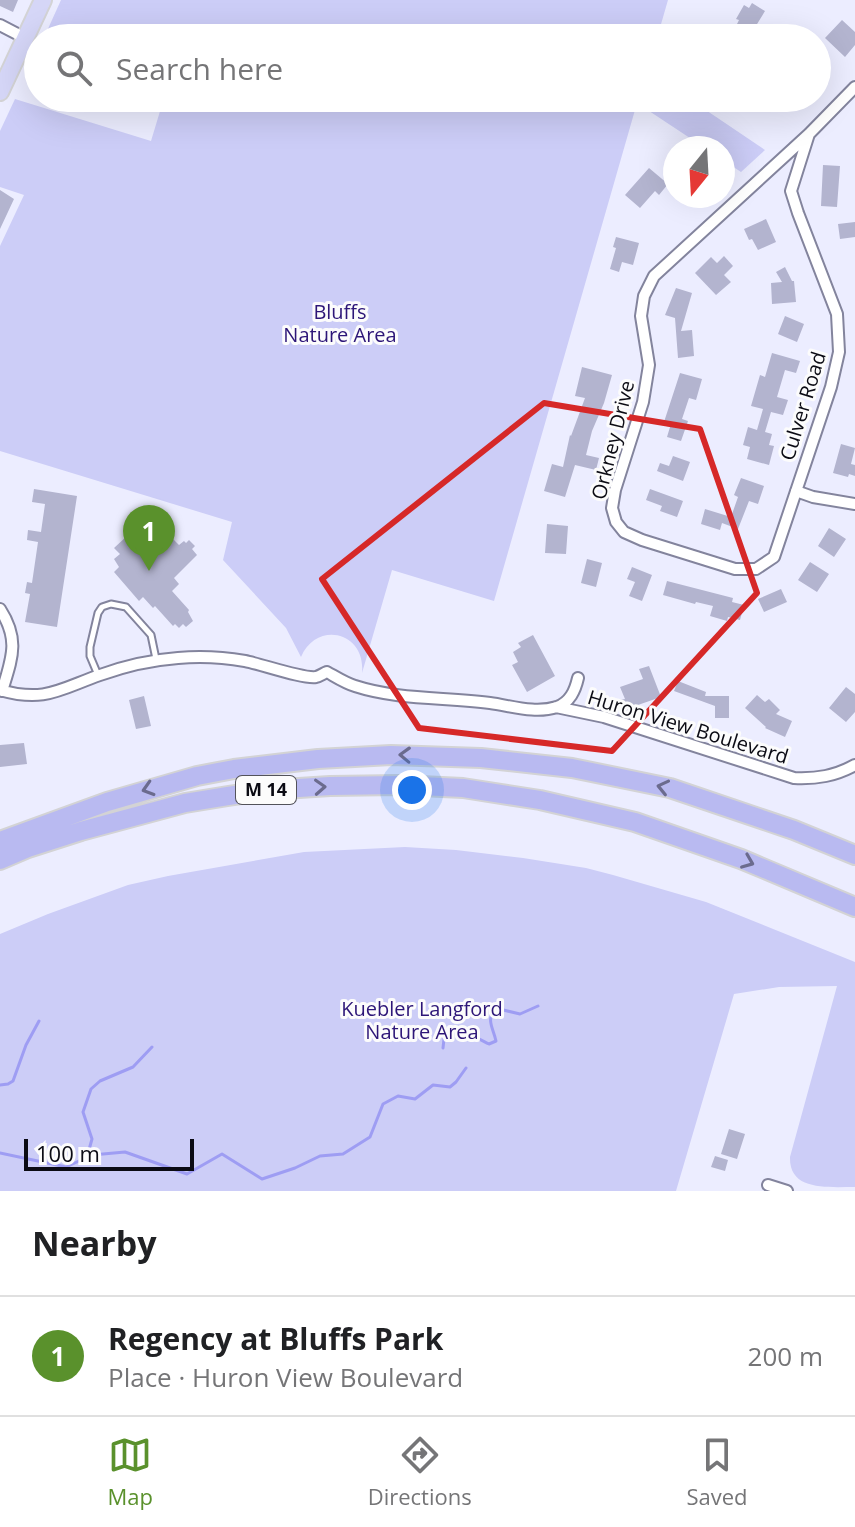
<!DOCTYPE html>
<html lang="en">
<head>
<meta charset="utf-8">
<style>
	:root { --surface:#fff; --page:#f2f2f2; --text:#202124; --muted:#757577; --line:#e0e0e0; --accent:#5a912c }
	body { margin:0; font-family:"Open Sans",sans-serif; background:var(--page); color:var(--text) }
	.compass { position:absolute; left:663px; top:136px; width:72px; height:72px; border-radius:50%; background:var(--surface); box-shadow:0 8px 32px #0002; rotate:198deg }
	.scale { position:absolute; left:24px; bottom:20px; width:170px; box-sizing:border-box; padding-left:8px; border:4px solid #0b0b14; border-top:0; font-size:22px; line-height:28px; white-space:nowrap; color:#0b0b14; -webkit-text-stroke:6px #fcfcfc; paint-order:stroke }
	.you { position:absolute; left:412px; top:790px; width:28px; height:28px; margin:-20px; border:6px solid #fff; border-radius:50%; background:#1a73e8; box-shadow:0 0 0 12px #1a73e833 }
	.badge { display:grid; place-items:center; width:52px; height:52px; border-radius:50%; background:var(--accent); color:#fff; font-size:26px; font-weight:700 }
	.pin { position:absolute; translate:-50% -66px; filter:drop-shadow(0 2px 4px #0008) }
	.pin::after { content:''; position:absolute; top:42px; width:28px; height:24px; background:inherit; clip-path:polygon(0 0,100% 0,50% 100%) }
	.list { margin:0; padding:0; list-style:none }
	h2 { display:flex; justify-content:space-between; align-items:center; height:104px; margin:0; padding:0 32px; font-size:34px }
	h2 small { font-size:26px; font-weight:400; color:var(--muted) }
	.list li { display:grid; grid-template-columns:52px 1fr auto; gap:24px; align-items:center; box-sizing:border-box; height:120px; padding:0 32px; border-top:2px solid var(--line) }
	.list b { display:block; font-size:30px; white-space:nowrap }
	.list p { margin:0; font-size:26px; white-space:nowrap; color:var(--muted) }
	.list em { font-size:26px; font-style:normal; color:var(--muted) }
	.icon { flex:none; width:44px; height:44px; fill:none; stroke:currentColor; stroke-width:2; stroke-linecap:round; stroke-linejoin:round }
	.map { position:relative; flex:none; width:855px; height:1191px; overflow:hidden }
	.search { position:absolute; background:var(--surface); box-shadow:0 8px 32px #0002; left:24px; right:24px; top:24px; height:88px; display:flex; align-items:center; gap:20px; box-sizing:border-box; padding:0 28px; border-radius:44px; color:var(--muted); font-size:30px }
	.sheet { height:224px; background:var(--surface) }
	nav { display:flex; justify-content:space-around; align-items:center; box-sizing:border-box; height:112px; border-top:2px solid var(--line); background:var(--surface); font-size:22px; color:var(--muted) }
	nav a { display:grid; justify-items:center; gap:4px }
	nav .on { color:var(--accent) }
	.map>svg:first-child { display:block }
	.green { fill:#cccdf7 }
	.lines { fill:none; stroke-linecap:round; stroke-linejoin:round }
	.stream { stroke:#9e9df3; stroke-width:3 }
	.building { fill:#b3b4cf }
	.service-casing { stroke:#83849d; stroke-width:9 }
	.minor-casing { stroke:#83849d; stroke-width:14 }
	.primary-casing { stroke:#d3d3d5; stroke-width:20 }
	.motorway-casing { stroke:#d3d3d5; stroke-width:22 }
	.service { stroke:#fff; stroke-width:5 }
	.minor { stroke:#fff; stroke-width:10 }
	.primary { stroke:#d5d6f7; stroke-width:16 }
	.motorway { stroke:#b9baf1; stroke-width:18 }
	.oneway { stroke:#6b6b8e }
	.marked { fill:none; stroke:#d62828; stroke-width:6; stroke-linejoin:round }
	.labels { text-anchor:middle; stroke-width:6; stroke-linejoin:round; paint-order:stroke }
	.shield { fill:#fcfcfc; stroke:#53535a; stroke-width:2 }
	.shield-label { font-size:18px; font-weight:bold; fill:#0b0b14 }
	.park-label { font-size:20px; fill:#2d1678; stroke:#fcfcfc }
	.street-label { font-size:20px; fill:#0b0b14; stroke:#fcfcfc }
</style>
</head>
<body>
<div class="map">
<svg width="855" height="1191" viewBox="0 0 855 1191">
	<rect width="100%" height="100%" fill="#ecedff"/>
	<!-- green -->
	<path class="green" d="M61,0H668L657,38H72L47,31Z
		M164,98H688L765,150L741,172L723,160V148H705L637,103L494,601L392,570L362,673C366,632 317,620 301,657L286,628L223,560L232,522L0,451V246L24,195L0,187V131L15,99L151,141Z
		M405,847L456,850L523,858L586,868L613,875L706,902L855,962V1187C826,1187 789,1191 790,1157L837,986L779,987L734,994L676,1191H0V934L48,914L128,885L168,876L304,852Z"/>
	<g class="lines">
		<!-- stream -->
		<path class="stream" d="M443,1048L444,1039C460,1027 473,1036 489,1044L496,1041C493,1027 486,1021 495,1008L520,1014L538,1006
			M0,1085L8,1084L13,1081L26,1045L39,1021
			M0,1153L66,1167L92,1155L125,1152L187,1174L222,1154L262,1179L295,1168L320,1156L343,1154L370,1137L383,1104L398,1096L415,1099L433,1085L450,1087L456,1082L466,1068
			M87,1157L92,1139L83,1112L91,1089L100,1081L133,1067L152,1047"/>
	</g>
	<!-- building -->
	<path class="building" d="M0,0H18L13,12L0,6Z
		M752,3L765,11L754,29L768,38H748L734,30L739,20L736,19L744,5L749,8Z
		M842,20L855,32V45L845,57L825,38Z
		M777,27L795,38H771Z
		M823,165L840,166L837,207L821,206Z
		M649,168L668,184L659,195L655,191L640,208L625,195Z
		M0,190L14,199L0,229Z
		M766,219L776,242L758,250L752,239L749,240L744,229Z
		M855,222V237L840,239L838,224Z
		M616,237L639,243L633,265L622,262L619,272L610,269L616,248L613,247Z
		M724,256L733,266L724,275L731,282L716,295L695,273L711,257L717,263Z
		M785,267L792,281H794L796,302L772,304L771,283L782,282L776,272Z
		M676,288L692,293L681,331L692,330L694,356L678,358L675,318L665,315Z
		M785,316L804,324L797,342L778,334Z
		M772,353L800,361L796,373L785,370L777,397L788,400L783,415L771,412L765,432L772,434L769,445L774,446L769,465L747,459L750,447L743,445L748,427L757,430L763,409L751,406L760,375L765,377Z
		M582,367L612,375L604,403L592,431L586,455L599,458L596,470L575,465L565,497L544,491L552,464L563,467L570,435L571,436L585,398L575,396Z
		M680,373L702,379L696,400L689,398L682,419L688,421L681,441L667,437L670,427L663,425Z
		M841,444L855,448L851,464L855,465V476L849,474L848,477L833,473Z
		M673,456L690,462L683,481L657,471L660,463L669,466Z
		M741,478L764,486L758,504L749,501L738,529L722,523L720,530L701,524L705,509L731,517L738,497L734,495Z
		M34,489L77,496L57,627L25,622L30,594L25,593L27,582L32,583L38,542L27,540L28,530L41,532L45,504L32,502Z
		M650,489L683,501L677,517L660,511L662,506L646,500Z
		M154,511L162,520L165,517L173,526L166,532L179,545L184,541L186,543L189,540L195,546L192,549L197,555L174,578L179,584L172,591L189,610L188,612L193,621L186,627L183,624L179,628L175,624L173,626L155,606L153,608L143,597L139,601L114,572L119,567L114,559L120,554L114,548Z
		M547,524L568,526L566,554L545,553Z
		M829,528L846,539L834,557L818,546Z
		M587,559L602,563L596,587L581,583Z
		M810,562L829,574L817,592L798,580Z
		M632,567L652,575L642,601L629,596L635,582L627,579Z
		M667,581L733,598L732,602L744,605L740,620L728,617L727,621L710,616L713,606L696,602L695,604L663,595Z
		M781,589L787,602L764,612L758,599Z
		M533,635L555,676L527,692L512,665L518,662L513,652L521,647L518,643Z
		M649,666L661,697L635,706L637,711L626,715L620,700L625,699L620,687L643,679L639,669Z
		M678,681L706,692L705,696H729V718H715V706L674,691Z
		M846,687L855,694V712L846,722L829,708Z
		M757,695L765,702L769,699L780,710L776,714L792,721L785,737L765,728L766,727L745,708Z
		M144,696L151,726L136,729L129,700Z
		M24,743L27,764L0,767V745Z
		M729,1129L745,1134L737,1159L721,1154Z
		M715,1156L728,1160L725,1171L711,1167Z"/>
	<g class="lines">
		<!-- service casing -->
		<g class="service-casing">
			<path id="service" d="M98,675L90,656V647L98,613L102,607L111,604L126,607L151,635L156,659"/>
		</g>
		<!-- minor casing -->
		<g class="minor-casing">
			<path id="minor" d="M0,25L25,38
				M809,134L791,191L798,213L837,314L839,352L831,387L774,557L756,569H735L642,540L624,532L616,522L612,508L615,490L643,402L649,365L641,316L644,296L654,276L809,134L855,87
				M796,491L813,497L855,504
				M0,609C20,640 12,658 2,691
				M0,690C45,703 60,689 100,675C125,666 151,660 178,658C200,656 222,657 245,661C261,664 303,679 316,677C320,676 324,673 327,672C336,677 345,683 355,686C398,700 445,697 490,703C512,706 535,714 557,707C570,702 575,691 578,678
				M556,707L604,717L794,778C817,779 835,776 855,765
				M768,1185L787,1191"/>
		</g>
		<!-- primary casing -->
		<g class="primary-casing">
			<path id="primary" d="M0,92L43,0"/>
		</g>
		<!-- motorway casing -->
		<g class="motorway-casing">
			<path id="motorway" d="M0,841L107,802L197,776L234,769L318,759L391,755L481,758L572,768L670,788L794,830L855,855
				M0,860L28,848L81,831L185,803L228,796L268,790L330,786L399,785L463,788L540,800L635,822L741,859L855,907"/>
		</g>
		<!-- service -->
		<use href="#service" class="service"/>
		<!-- minor -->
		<use href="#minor" class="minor"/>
		<!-- primary -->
		<use href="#primary" class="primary"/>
		<!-- motorway -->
		<use href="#motorway" class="motorway"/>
	</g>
	<!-- one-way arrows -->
	<defs><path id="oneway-chevron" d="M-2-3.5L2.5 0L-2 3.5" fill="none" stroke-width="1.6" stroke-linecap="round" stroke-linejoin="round" transform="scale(2)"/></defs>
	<g class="oneway">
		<use href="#oneway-chevron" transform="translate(405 755) rotate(-178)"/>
		<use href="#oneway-chevron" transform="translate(320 787) rotate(-3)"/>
		<use href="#oneway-chevron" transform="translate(663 787) rotate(-167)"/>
		<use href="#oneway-chevron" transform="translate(148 789) rotate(163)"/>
		<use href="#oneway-chevron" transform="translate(748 862) rotate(22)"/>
	</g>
	<!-- marked area -->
	<path class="marked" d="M544,403L700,429L757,593L612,751L419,728L322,579Z"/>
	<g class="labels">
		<!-- shield labels -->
		<rect class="shield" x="236" y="776" width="60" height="28" rx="6"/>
		<g class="shield-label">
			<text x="266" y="796">M 14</text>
		</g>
		<!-- park labels -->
		<g class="park-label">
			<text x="340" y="319">Bluffs<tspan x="340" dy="23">Nature Area</tspan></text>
			<text x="422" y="1016">Kuebler Langford<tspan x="422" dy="23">Nature Area</tspan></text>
		</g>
		<!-- street labels -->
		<g class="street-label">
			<text transform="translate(803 406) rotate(-73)" y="7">Culver Road</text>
			<text transform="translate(613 440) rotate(-76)" y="7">Orkney Drive</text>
			<text transform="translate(688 727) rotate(17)" y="7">Huron View Boulevard</text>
		</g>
	</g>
</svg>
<svg class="compass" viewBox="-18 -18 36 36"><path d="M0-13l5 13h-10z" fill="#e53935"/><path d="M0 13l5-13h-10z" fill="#757577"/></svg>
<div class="scale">100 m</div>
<div class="you"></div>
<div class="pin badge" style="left:149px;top:571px">1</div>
<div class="search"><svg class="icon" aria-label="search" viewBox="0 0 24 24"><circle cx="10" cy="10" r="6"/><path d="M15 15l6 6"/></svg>Search here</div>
</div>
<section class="sheet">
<h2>Nearby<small></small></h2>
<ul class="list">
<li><span class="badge">1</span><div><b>Regency at Bluffs Park</b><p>Place · Huron View Boulevard</p></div><em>200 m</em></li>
</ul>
</section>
<nav>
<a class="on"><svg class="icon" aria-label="map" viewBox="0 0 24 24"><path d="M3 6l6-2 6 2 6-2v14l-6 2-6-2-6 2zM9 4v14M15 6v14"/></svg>Map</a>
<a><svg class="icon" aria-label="directions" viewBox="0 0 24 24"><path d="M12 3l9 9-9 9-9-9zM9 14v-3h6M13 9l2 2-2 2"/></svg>Directions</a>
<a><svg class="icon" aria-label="saved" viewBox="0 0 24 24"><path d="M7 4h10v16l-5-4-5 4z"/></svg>Saved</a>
</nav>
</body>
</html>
